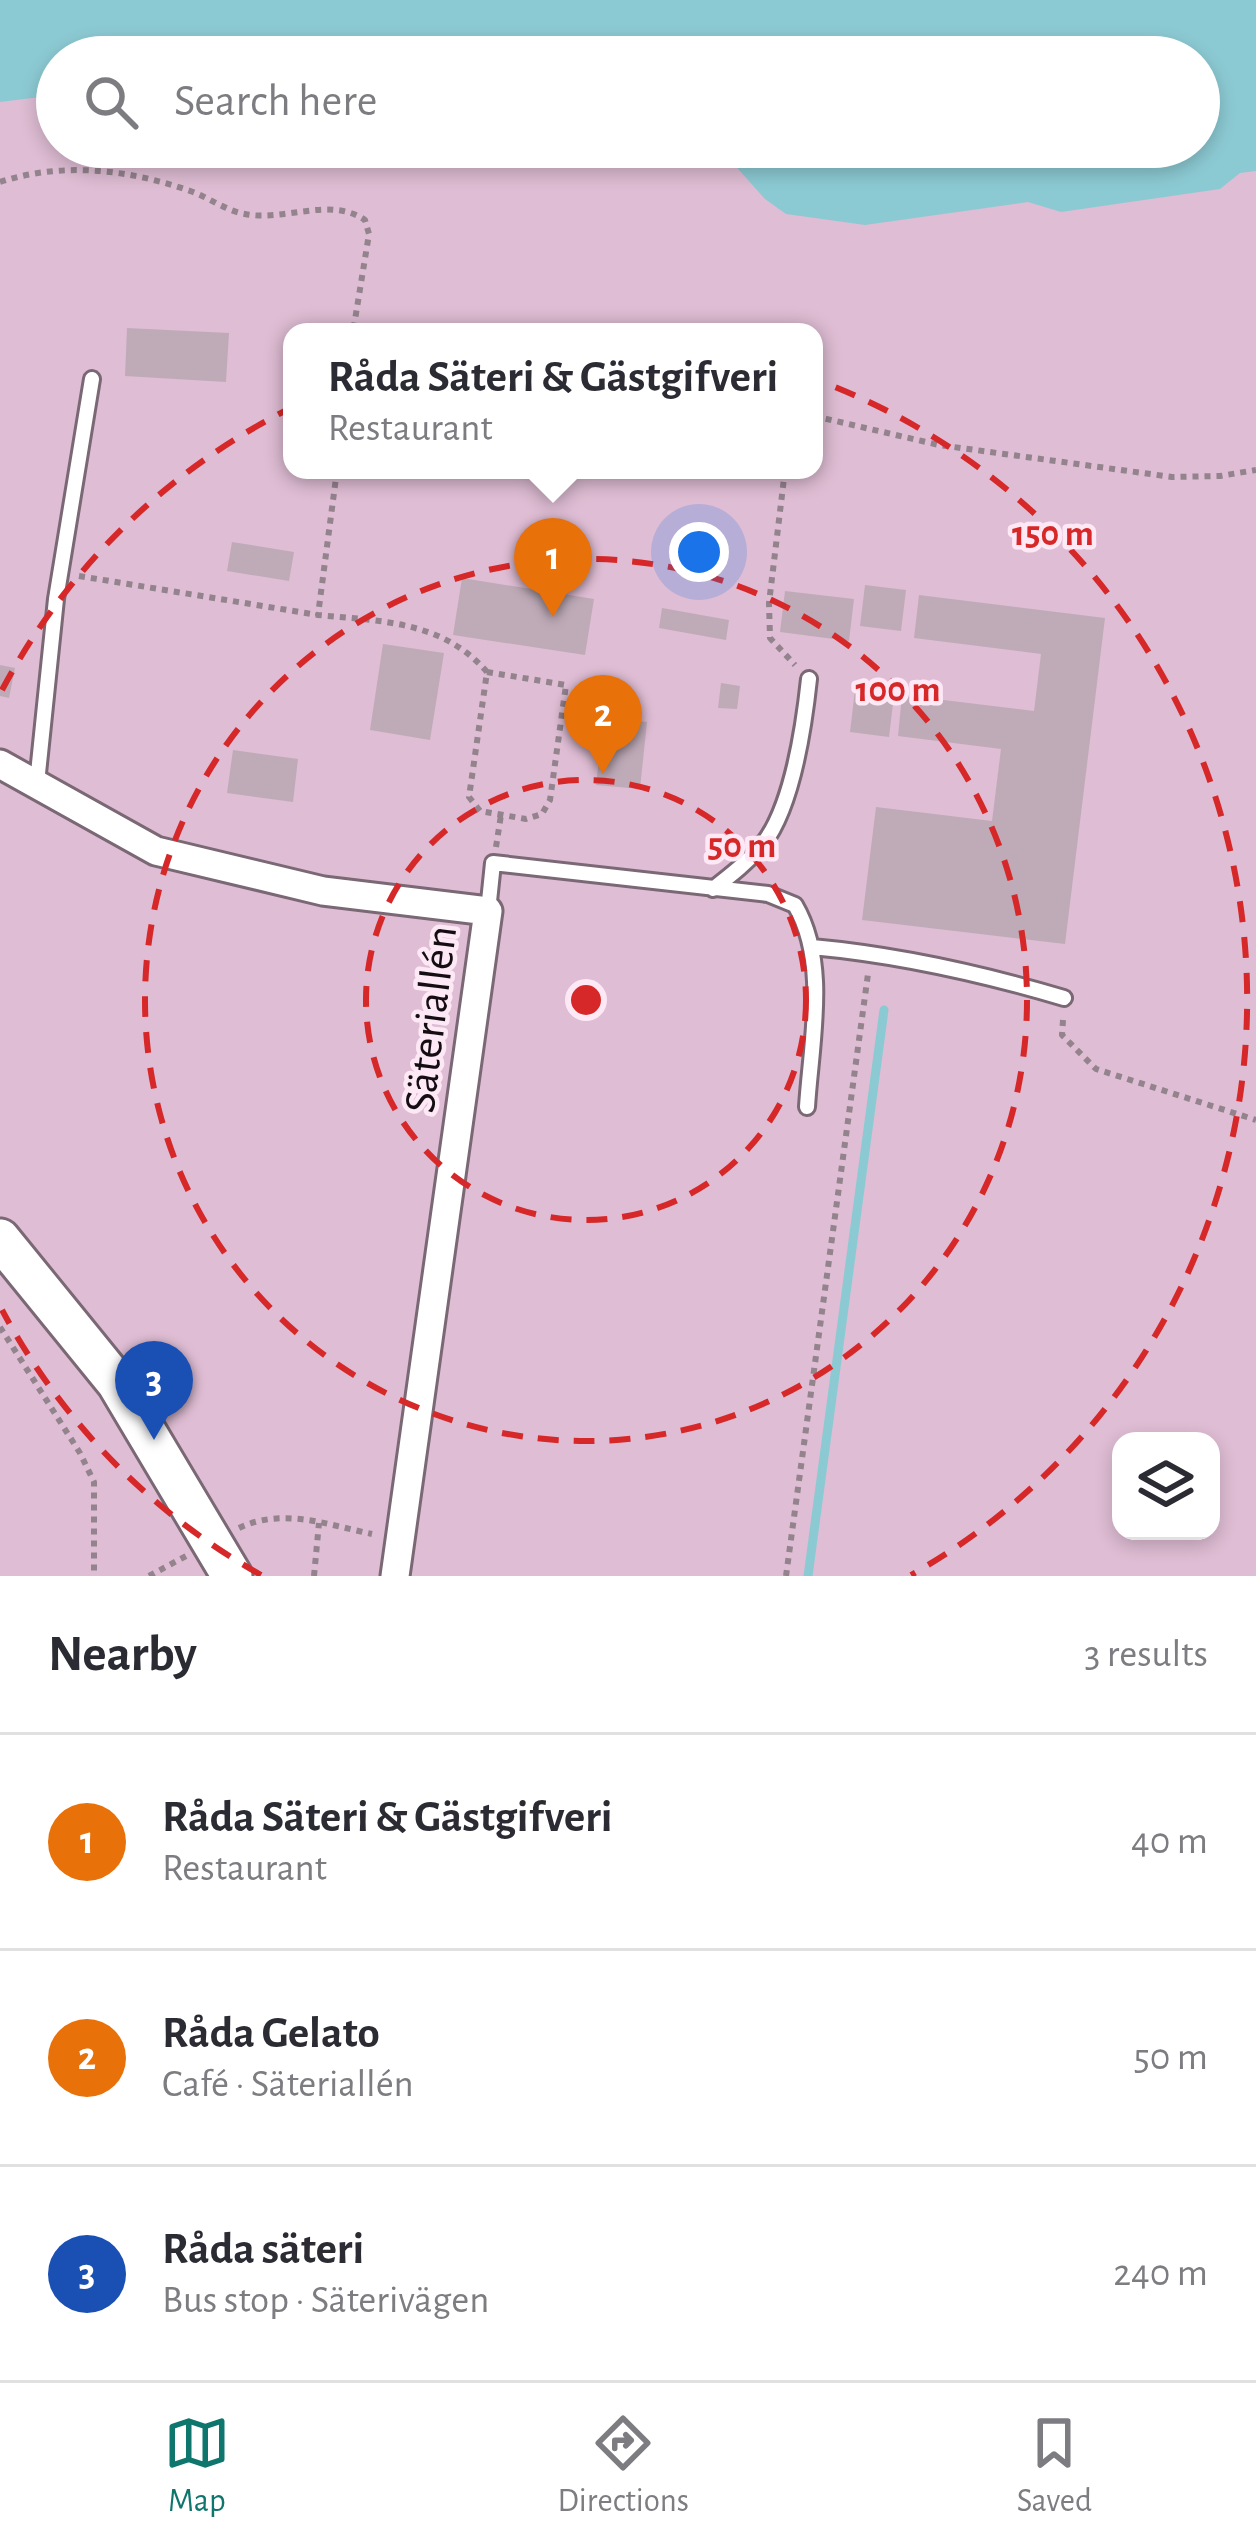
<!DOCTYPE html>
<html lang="en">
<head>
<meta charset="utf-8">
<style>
	:root { --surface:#fff; --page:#f7f7f7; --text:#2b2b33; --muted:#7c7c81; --line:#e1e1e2; --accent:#0f766e }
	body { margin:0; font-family:"Alegreya Sans",sans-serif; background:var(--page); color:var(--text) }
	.controls { position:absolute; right:36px; bottom:36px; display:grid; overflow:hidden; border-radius:24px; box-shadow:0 6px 18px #0003 }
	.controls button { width:108px; height:108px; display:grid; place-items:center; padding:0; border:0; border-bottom:3px solid var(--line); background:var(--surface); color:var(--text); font:60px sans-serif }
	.you { position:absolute; left:699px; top:552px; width:42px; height:42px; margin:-30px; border:9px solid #fff; border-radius:50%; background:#1a73e8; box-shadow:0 0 0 18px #1a73e833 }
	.badge { display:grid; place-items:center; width:78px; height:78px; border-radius:50%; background:var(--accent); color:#fff; font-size:39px; font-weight:700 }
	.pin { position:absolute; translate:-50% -99px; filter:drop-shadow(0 3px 6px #0008) }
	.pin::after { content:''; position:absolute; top:63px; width:42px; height:36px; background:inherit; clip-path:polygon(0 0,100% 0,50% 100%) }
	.popup { position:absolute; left:283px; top:323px; width:540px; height:156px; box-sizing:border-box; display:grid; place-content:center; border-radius:24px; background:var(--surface); filter:drop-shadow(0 3px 9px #0005); font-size:39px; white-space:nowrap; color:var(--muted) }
	.popup b { font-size:45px; color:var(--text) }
	.popup::after { content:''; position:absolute; left:50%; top:100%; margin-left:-24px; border:24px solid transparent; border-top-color:var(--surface) }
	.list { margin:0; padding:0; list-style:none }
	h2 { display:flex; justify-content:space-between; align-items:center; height:156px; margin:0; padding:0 48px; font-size:51px }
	h2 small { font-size:39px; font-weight:400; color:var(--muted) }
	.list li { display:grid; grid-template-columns:78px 1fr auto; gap:36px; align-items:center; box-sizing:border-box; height:216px; padding:0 48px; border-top:3px solid var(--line) }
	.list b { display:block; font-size:45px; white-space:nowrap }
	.list p { margin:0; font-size:39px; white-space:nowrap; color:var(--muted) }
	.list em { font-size:39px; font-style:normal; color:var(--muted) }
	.icon { flex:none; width:66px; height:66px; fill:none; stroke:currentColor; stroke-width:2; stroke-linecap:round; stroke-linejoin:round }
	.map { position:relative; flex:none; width:1256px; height:1576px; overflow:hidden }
	.search { position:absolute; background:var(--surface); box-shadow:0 6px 18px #0003; left:36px; right:36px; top:36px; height:132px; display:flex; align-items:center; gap:30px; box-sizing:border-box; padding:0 42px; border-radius:66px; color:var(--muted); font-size:45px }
	.sheet { height:804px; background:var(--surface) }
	nav { display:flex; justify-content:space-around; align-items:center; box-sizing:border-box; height:168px; border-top:3px solid var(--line); background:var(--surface); font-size:33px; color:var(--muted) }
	nav a { display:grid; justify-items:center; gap:6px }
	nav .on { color:var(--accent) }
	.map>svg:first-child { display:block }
	.green { fill:#dfbdd4; fill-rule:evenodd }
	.water { fill:#8ccad3 }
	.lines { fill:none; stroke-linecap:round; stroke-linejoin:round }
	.stream { stroke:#8ccad3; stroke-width:9 }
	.building { fill:#bfabb8 }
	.lane-casing { stroke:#7a6874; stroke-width:20 }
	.street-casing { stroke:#7a6874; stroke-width:33 }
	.secondary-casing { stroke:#7a6874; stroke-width:45 }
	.path { stroke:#92838d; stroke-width:6; stroke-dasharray:6 6; stroke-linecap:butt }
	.lane { stroke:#fff; stroke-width:14 }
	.street { stroke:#fff; stroke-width:27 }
	.secondary { stroke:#fff; stroke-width:39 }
	.ring { fill:none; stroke:#d62828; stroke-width:6; stroke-dasharray:21 15 }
	.labels { text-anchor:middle; stroke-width:9; stroke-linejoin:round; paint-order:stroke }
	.street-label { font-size:45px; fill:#140d12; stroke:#fde8f6 }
	.centre { fill:#d62828; stroke:#fde8f6; stroke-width:6 }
	.ring-label { font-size:36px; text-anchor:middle; font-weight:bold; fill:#d62828; stroke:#fde8f6; stroke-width:9; stroke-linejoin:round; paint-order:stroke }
</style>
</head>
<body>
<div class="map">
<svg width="1256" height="1576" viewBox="0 0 1256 1576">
	<rect width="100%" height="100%" fill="#f0dbe9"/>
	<!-- green -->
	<path class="green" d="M0,0H1256V1576H0ZM57,57H1199V147H57ZM292,332H814V470H292ZM1121,1441H1211V1531H1121Z"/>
	<!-- water -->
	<path class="water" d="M0,0H1256V171L1240,173L1220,189L1061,212L1028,202L865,225L786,214L765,199L732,162L671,147H1199V57H57V95L0,102Z"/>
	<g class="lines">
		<!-- stream -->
		<path class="stream" d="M808,1576L884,1010"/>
	</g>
	<!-- building -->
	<path class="building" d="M127,328L229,333L226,382L125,376Z
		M232,542L294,552L289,581L227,571Z
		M462,578L594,599L585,655L453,635Z
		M865,585L906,590L901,631L860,626Z
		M785,591L854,599L849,641L780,632Z
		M919,595L1105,618L1065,944L862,920L876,807L992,821L1001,749L898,736L902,695L1034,711L1041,654L914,638Z
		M662,608L729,620L726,640L659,628Z
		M383,644L444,653L430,740L370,730Z
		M0,665L15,668L9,698L0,696Z
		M721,683L740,686L737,709L718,708Z
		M855,690L894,695L889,737L850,732Z
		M604,717L647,722L640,789L596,785Z
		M233,750L298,759L293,802L227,793Z"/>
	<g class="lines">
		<!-- lane casing -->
		<g class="lane-casing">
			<path id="lane" d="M37,783L56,599L92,379
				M713,889C731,875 749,861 763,844C792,807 804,726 809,679
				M488,911L493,863L768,894L795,905C829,963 811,1042 807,1107
				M812,947C899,955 980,973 1064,998"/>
		</g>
		<!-- street casing -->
		<g class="street-casing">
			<path id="street" d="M0,764L156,851L323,891L488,911L395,1576"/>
		</g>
		<!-- secondary casing -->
		<g class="secondary-casing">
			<path id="secondary" d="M0,1239L117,1383L232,1576"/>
		</g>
		<!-- path -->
		<path class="path" d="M0,182C64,161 132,170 193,192C211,199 227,211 245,214C284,222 330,196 365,220L369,234L353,332
			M814,416L939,445L1172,477L1220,476L1256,470
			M337,470L318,615C381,621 443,621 487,672
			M785,470L769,603L770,638L795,665
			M79,576L318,615
			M487,672L566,685L550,800L542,814L526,819L480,811L469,797Z
			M496,847L501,815
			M1063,1020L1062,1035L1096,1069L1256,1120
			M0,1327L80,1453L94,1482V1576
			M239,1528C283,1507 328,1525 372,1534
			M149,1576L186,1556
			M314,1576L319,1523
			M786,1576L868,974"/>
		<!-- lane -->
		<use href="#lane" class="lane"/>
		<!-- street -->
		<use href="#street" class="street"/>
		<!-- secondary -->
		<use href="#secondary" class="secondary"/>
	</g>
	<!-- distance rings -->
	<g class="ring">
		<circle cx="586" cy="1000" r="220"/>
		<circle cx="586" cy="1000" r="441"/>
		<path d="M261 1575A661 661 0 0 1 2 1310M2 690A661 661 0 1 1 911 1575"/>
	</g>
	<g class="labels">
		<!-- street labels -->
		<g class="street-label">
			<text transform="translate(429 1019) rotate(-83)" y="16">Säteriallén</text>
		</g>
	</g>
	<circle cx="586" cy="1000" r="18" class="centre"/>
	<g class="ring-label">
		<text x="1053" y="545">150 m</text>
		<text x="898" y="701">100 m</text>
		<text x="742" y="857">50 m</text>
	</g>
</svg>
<div class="controls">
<button><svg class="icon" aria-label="layers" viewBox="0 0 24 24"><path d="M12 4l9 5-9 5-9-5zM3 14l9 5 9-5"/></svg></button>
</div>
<div class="you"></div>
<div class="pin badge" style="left:553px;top:617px;background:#e8710a">1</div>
<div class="popup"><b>Råda Säteri &amp; Gästgifveri</b>Restaurant</div>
<div class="pin badge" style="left:603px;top:774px;background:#e8710a">2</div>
<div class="pin badge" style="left:154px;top:1440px;background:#1a4fb4">3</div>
<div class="search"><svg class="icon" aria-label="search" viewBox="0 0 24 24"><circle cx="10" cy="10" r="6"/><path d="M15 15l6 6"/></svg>Search here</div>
</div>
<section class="sheet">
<h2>Nearby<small>3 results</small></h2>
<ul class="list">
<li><span class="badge" style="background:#e8710a">1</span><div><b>Råda Säteri &amp; Gästgifveri</b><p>Restaurant</p></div><em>40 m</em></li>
<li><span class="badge" style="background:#e8710a">2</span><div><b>Råda Gelato</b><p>Café · Säteriallén</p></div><em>50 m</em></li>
<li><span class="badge" style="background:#1a4fb4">3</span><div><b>Råda säteri</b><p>Bus stop · Säterivägen</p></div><em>240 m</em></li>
</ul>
</section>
<nav>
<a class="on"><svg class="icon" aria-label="map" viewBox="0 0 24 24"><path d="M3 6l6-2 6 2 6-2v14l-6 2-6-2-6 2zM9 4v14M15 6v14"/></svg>Map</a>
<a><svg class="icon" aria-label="directions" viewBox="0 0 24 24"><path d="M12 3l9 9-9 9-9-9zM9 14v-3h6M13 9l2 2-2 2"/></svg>Directions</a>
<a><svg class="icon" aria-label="saved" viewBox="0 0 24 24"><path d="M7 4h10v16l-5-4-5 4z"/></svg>Saved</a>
</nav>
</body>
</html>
